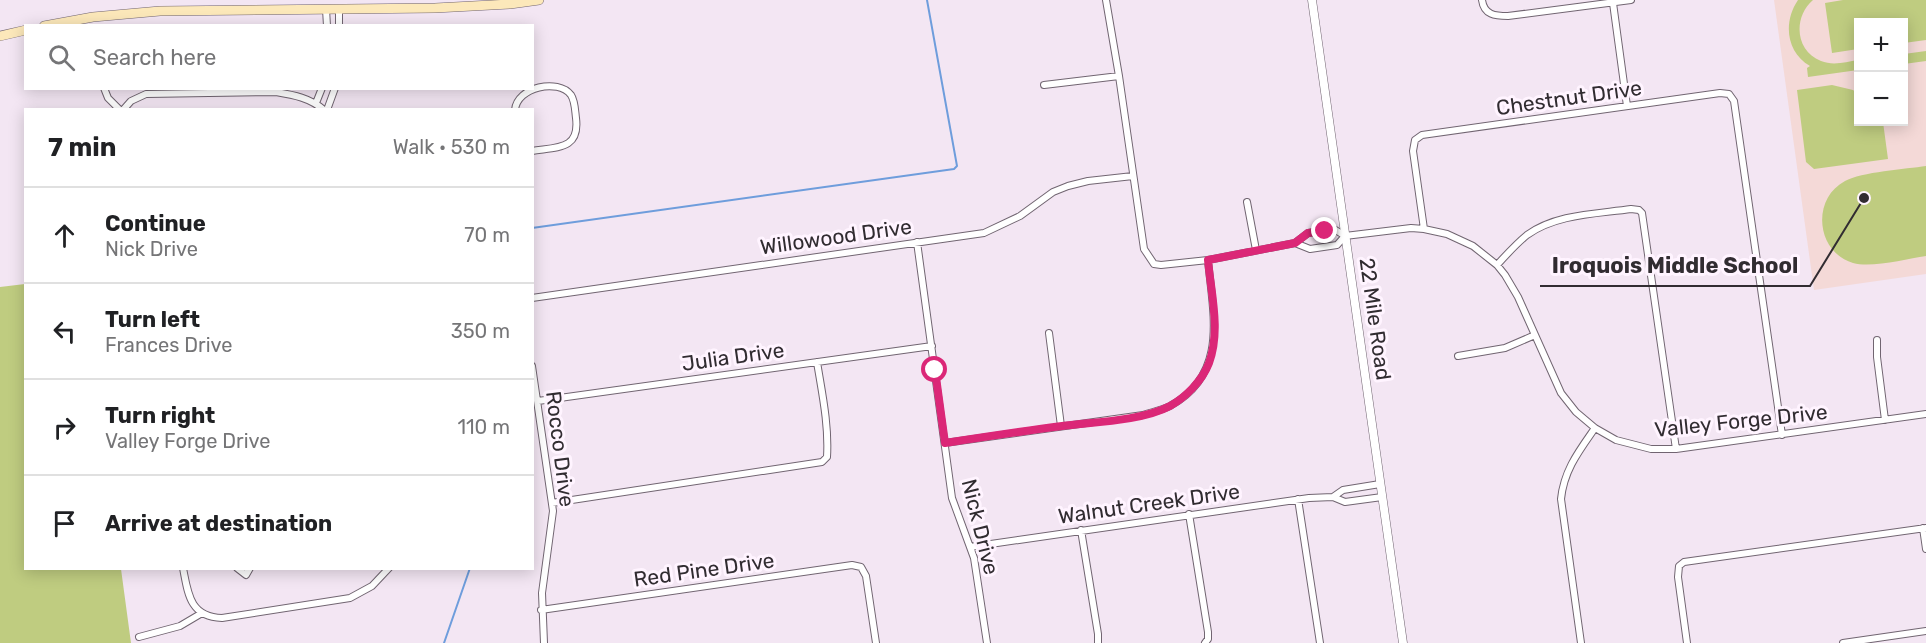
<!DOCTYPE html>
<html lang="en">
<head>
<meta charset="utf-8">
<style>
	:root { --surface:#fff; --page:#f2f2f2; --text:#202124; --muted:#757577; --line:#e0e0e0 }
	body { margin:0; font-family:Rubik,sans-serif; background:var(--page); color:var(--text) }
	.controls { position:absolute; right:18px; top:18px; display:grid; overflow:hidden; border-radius:0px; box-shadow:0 3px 15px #0003 }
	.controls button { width:54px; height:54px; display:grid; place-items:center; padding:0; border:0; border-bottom:2px solid var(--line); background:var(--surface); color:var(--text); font:30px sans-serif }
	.stop { position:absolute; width:18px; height:18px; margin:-14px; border:4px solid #db2777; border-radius:50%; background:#fff }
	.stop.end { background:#db2777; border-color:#fff; box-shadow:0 2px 6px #0008 }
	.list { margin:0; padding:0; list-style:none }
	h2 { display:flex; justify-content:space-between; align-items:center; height:78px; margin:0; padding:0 24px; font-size:26px }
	h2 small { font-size:20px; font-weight:400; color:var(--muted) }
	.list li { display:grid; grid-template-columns:39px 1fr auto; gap:18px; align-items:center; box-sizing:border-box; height:96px; padding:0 24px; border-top:2px solid var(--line) }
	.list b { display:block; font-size:22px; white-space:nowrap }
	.list p { margin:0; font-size:20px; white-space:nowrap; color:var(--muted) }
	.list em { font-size:20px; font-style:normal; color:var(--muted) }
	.icon { flex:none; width:33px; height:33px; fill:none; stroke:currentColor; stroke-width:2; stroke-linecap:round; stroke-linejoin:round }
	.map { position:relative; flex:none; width:1926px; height:643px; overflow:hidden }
	.search { position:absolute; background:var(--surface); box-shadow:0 3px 15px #0003; left:24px; top:24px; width:510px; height:66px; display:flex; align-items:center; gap:15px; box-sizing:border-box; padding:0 21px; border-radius:0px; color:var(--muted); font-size:22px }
	.panel { position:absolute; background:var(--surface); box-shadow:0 3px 15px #0003; left:24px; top:108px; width:510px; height:462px; border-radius:0px }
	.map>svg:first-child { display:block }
	.education { fill:#f4d9d7; fill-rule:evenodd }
	.green { fill:#bfcc80 }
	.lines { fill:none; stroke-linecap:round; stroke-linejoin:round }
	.stream { stroke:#6e9ddc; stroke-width:2 }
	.minor-casing { stroke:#716571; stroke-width:8 }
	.tertiary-casing { stroke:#716571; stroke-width:9 }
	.secondary-casing { stroke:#716571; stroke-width:10 }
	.minor { stroke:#fff; stroke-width:6 }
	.tertiary { stroke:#fff; stroke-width:8 }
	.secondary { stroke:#fce8ba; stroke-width:9 }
	.route { stroke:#db2777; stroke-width:8 }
	.labels { text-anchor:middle; stroke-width:6; stroke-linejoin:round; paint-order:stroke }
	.street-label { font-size:21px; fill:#312c31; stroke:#fff4ff }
	.leader { fill:none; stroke:#312c31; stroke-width:2 }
	.callout-dot { fill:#312c31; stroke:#fff4ff; stroke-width:2 }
	.callout-label { font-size:22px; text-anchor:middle; font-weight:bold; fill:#312c31; stroke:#fff4ff; stroke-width:6; stroke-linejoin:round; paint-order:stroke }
</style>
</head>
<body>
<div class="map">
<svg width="1926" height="643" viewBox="0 0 1926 643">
	<rect width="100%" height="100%" fill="#f3e6f3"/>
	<!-- education -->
	<path class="education" d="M1774,0H1926V274L1814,290ZM1858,22H1904V122H1858Z"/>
	<!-- green -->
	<path class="green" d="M1798,0H1813C1793,17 1795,51 1821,61C1833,66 1846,62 1858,60V70L1808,77L1807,68L1810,66C1786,52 1783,22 1798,0Z
		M1843,0H1926V40L1904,43V22H1858V49L1832,53L1825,3Z
		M1926,51V61L1904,64V54Z
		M1832,85L1853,90L1858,94V122H1883L1888,159L1814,169L1806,162L1797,90Z
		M1926,166V256C1906,259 1872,268 1853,263C1816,252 1811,199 1845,181C1861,172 1906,169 1926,166Z
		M25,284L26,568L121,569L131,643H0V287Z"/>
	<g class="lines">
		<!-- stream -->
		<path class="stream" d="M532,228L954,169L957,166L927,0
			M444,643L470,568"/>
		<!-- minor casing -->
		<g class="minor-casing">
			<path id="minor" d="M1106,0L1119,76L1144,249L1154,264L1161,265L1208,260L1295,243L1308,233L1334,229L1345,236L1411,228L1424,229L1447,234L1473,246L1497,265L1505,275L1518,297L1561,393L1576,412L1595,428L1616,440L1651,449H1676L1926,414
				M1482,0C1484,15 1495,16 1508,16L1631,0
				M1613,3L1627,106
				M326,9L327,26
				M339,9V26
				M1044,85L1119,76
				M104,88L108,98L120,110
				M316,103L322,88
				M123,110L131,101L146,94L276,92C294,95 310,98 324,110
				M327,110L335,88
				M515,110C517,87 558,78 571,95C575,101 575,110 576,118C580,150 557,147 532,151
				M1247,202L1256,250
				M1424,229L1413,151L1415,140L1422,135L1720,93L1729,94L1734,101L1782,435
				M917,242L952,498L974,558L987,643
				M1295,243L1310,249L1337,245L1345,236
				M1497,265C1506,255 1516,244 1527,235C1556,214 1596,214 1631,209L1639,210L1642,213L1676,449
				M532,298L984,233L1020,216L1053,192L1068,186L1088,181L1133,176
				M1049,333L1061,426
				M1877,340V357L1885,420
				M1458,356L1505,348L1535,335
				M532,366L553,511L542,593L544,643
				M538,401L932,346
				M945,443L1143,415C1152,412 1162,410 1170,406C1229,374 1213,314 1208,260
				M1333,497L1343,490L1380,484
				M1298,499L1320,643
				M552,503L822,462L827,457C829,425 822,393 817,362
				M1189,514L1208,632V639L1205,643
				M1923,528L1926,549
				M1081,530L1098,634V643
				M970,547L1309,498L1333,497L1345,502L1382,497
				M183,568C188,594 190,617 222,618L350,598L372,586L389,568
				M237,568L246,575L250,568
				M541,610L852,565L861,567L866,576L876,643
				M139,637L180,626L202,613
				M1581,643L1561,499C1564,470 1579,451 1595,428
				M1687,643L1678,577L1679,566L1684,562L1926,528
				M1843,643L1926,631"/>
		</g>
		<!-- tertiary casing -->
		<g class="tertiary-casing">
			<path id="tertiary" d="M1312,0L1403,643"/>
		</g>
		<!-- secondary casing -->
		<g class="secondary-casing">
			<path id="secondary" d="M44,26L93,17L160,11L435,8L510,4L539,0
				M0,36L26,30"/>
		</g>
		<!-- minor -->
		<use href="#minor" class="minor"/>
		<!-- tertiary -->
		<use href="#tertiary" class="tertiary"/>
		<!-- secondary -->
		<use href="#secondary" class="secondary"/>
	</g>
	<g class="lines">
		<!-- route -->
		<path class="route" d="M935,370L945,443C984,437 1023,431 1062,426C1093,422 1142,421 1170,406C1186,397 1202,381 1209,363C1221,331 1211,293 1208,260L1295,243L1308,233L1325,231"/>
	</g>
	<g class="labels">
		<!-- street labels -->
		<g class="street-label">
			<text transform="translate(1569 98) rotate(-8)" y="7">Chestnut Drive</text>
			<text transform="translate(836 237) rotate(-8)" y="7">Willowood Drive</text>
			<text transform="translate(1375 319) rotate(82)" y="7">22 Mile Road</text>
			<text transform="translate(733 357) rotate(-8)" y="7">Julia Drive</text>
			<text transform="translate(1741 421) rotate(-6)" y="7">Valley Forge Drive</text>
			<text transform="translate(560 449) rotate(83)" y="7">Rocco Drive</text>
			<text transform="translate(1149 504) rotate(-8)" y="7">Walnut Creek Drive</text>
			<text transform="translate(980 527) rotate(76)" y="7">Nick Drive</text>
			<text transform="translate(704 570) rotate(-8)" y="7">Red Pine Drive</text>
		</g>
	</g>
	<!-- callouts -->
	<path class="leader" d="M1864 198L1810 286H1540"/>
	<circle class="callout-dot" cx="1864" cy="198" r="6"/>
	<g class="callout-label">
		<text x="1675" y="273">Iroquois Middle School</text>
	</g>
</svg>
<div class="controls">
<button>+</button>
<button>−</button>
</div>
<div class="stop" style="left:935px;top:370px"></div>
<div class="stop end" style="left:1325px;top:231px"></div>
<div class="search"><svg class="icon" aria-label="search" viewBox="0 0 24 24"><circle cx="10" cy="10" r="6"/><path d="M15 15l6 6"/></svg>Search here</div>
<section class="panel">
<h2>7 min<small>Walk · 530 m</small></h2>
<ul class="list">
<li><svg class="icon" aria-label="ahead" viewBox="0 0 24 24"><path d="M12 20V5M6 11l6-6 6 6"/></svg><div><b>Continue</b><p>Nick Drive</p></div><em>70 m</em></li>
<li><svg class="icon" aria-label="left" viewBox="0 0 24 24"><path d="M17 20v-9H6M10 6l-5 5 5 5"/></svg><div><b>Turn left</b><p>Frances Drive</p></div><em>350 m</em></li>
<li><svg class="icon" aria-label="right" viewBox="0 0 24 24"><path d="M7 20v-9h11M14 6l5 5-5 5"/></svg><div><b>Turn right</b><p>Valley Forge Drive</p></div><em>110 m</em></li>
<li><svg class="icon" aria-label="arrive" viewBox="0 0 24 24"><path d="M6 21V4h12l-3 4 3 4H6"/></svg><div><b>Arrive at destination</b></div></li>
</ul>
</section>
</div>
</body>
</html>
